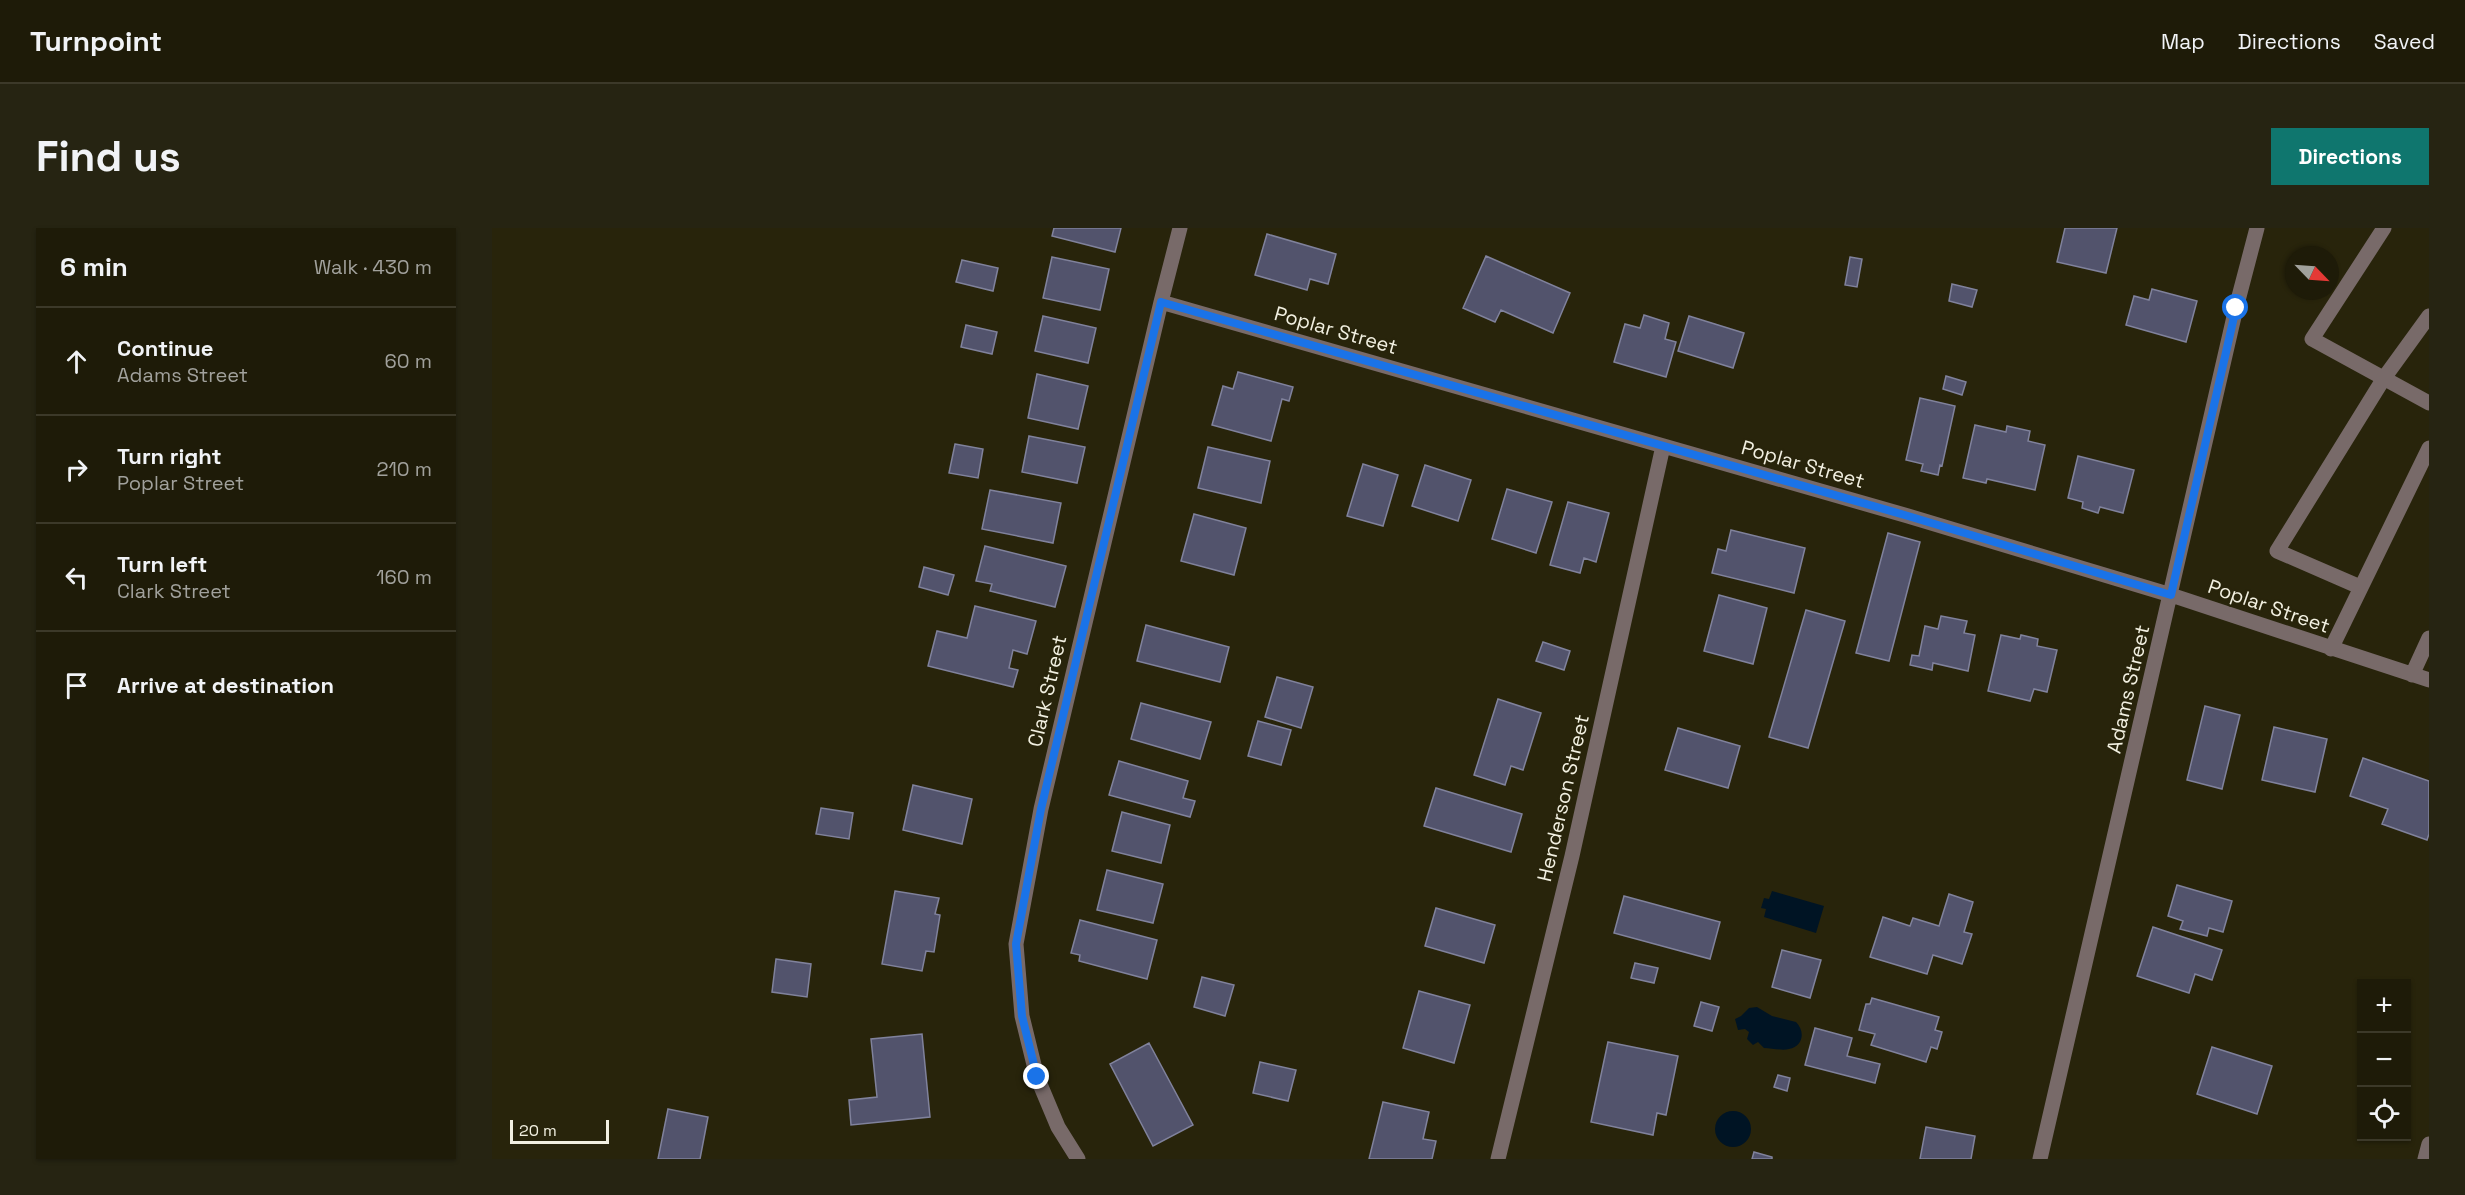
<!DOCTYPE html>
<html lang="en">
<head>
<meta charset="utf-8">
<style>
	:root { --surface:#1e1b08; --page:#262412; --text:#f1f3f6; --muted:#a1a19c; --line:#3c3929; --accent:#0f766e }
	body { margin:0; font-family:"Space Grotesk",sans-serif; background:var(--page); color:var(--text) }
	.controls { position:absolute; right:18px; bottom:18px; display:grid; overflow:hidden; border-radius:0px; box-shadow:0 2px 4px #0004 }
	.controls button { width:54px; height:54px; display:grid; place-items:center; padding:0; border:0; border-bottom:2px solid var(--line); background:var(--surface); color:var(--text); font:30px sans-serif }
	.compass { position:absolute; left:1793px; top:18px; width:54px; height:54px; border-radius:50%; background:var(--surface); box-shadow:0 2px 4px #0004; rotate:115deg }
	.scale { position:absolute; left:18px; bottom:15px; width:99px; box-sizing:border-box; padding-left:6px; border:3px solid #f2f0e1; border-top:0; font-size:16px; line-height:21px; white-space:nowrap; color:#f2f0e1; -webkit-text-stroke:4px #28240b; paint-order:stroke }
	.stop { position:absolute; width:18px; height:18px; margin:-14px; border:4px solid #1a73e8; border-radius:50%; background:#fff }
	.stop.end { background:#1a73e8; border-color:#fff; box-shadow:0 2px 6px #0008 }
	.list { margin:0; padding:0; list-style:none }
	h2 { display:flex; justify-content:space-between; align-items:center; height:78px; margin:0; padding:0 24px; font-size:26px }
	h2 small { font-size:20px; font-weight:400; color:var(--muted) }
	.list li { display:grid; grid-template-columns:39px 1fr auto; gap:18px; align-items:center; box-sizing:border-box; height:108px; padding:0 24px; border-top:2px solid var(--line) }
	.list b { display:block; font-size:22px; white-space:nowrap }
	.list p { margin:0; font-size:20px; white-space:nowrap; color:var(--muted) }
	.list em { font-size:20px; font-style:normal; color:var(--muted) }
	.icon { flex:none; width:33px; height:33px; fill:none; stroke:currentColor; stroke-width:2; stroke-linecap:round; stroke-linejoin:round }
	.map { position:relative; flex:none; width:1937px; height:931px; overflow:hidden; border-radius:0px }
	header { display:flex; align-items:center; gap:36px; box-sizing:border-box; height:84px; padding:0 30px; background:var(--surface); border-bottom:2px solid var(--line) }
	header strong { font-size:28px }
	nav { display:flex; gap:33px; margin-inline-start:auto; font-size:21px }
	.intro { display:flex; align-items:center; justify-content:space-between; box-sizing:border-box; height:144px; padding:0 36px }
	h1 { margin:0; font-size:42px }
	.button { padding:15px 27px; border-radius:0px; background:var(--accent); color:#fff; font-size:21px; font-weight:700 }
	main { display:flex; gap:36px; padding:0 36px }
	aside { flex:1; background:var(--surface); border-radius:0px; box-shadow:0 2px 4px #0004 }
	.map>svg:first-child { display:block }
	.water { fill:#001424 }
	.building { fill:#52536c; stroke:#80829c; stroke-width:1.5 }
	.lines { fill:none; stroke-linecap:round; stroke-linejoin:round }
	.minor { stroke:#786a69; stroke-width:15 }
	.route { stroke:#1a73e8; stroke-width:8 }
	.labels { text-anchor:middle; stroke-width:4.5; stroke-linejoin:round; paint-order:stroke }
	.street-label { font-size:20px; fill:#f2f0e1; stroke:#28240b }
</style>
</head>
<body>
<header>
<strong>Turnpoint</strong>
<nav><a>Map</a><a>Directions</a><a>Saved</a></nav>
</header>
<div class="intro"><h1>Find us</h1><a class="button">Directions</a></div>
<main>
<aside>
<h2>6 min<small>Walk · 430 m</small></h2>
<ul class="list">
<li><svg class="icon" aria-label="ahead" viewBox="0 0 24 24"><path d="M12 20V5M6 11l6-6 6 6"/></svg><div><b>Continue</b><p>Adams Street</p></div><em>60 m</em></li>
<li><svg class="icon" aria-label="right" viewBox="0 0 24 24"><path d="M7 20v-9h11M14 6l5 5-5 5"/></svg><div><b>Turn right</b><p>Poplar Street</p></div><em>210 m</em></li>
<li><svg class="icon" aria-label="left" viewBox="0 0 24 24"><path d="M17 20v-9H6M10 6l-5 5 5 5"/></svg><div><b>Turn left</b><p>Clark Street</p></div><em>160 m</em></li>
<li><svg class="icon" aria-label="arrive" viewBox="0 0 24 24"><path d="M6 21V4h12l-3 4 3 4H6"/></svg><div><b>Arrive at destination</b></div></li>
</ul>
</aside>
<div class="map">
<svg width="1937" height="931" viewBox="0 0 1937 931">
	<rect width="100%" height="100%" fill="#28240b"/>
	<!-- water -->
	<path class="water" d="M1280,663L1332,678L1324,705L1272,689L1274,681L1269,680L1272,670L1277,671Z
		M1265,779L1280,788L1304,794C1313,803 1312,818 1297,821C1290,823 1280,820 1272,820L1266,814L1261,817L1255,811L1257,804L1253,801L1246,802L1243,791L1249,788L1257,780Z
		M1223 901a18 18 0 1 1 36 0a18 18 0 1 1-36 0Z"/>
	<!-- building -->
	<path class="building" d="M562,0H629L623,24L560,8Z
		M1573,0H1625L1614,45L1565,34Z
		M775,6L844,26L836,56L818,51L815,62L763,47Z
		M994,28L1078,65L1061,105L1009,82L1003,94L971,80Z
		M560,29L617,41L608,82L551,70Z
		M1358,29L1370,31L1365,59L1353,57Z
		M470,32L506,40L501,63L464,54Z
		M1460,56L1485,62L1480,79L1457,73Z
		M1660,61L1705,73L1694,114L1634,97L1642,68L1657,72Z
		M1152,87L1177,95L1173,111L1184,114L1174,149L1122,134L1133,96L1148,100Z
		M551,88L604,100L596,135L543,123Z
		M1197,88L1252,105L1241,140L1186,123Z
		M474,97L505,104L500,126L469,119Z
		M746,144L801,159L797,173L790,171L779,213L720,197L731,158L741,161Z
		M545,146L596,158L586,201L536,190Z
		M1454,148L1474,154L1470,167L1451,161Z
		M1428,170L1463,178L1450,238L1448,237L1446,247L1429,243L1431,236L1414,232Z
		M1483,197L1514,204L1515,198L1538,203L1536,213L1553,217L1543,262L1495,251L1494,255L1471,250Z
		M537,208L593,219L585,255L530,244Z
		M463,216L491,221L486,250L457,245Z
		M716,219L778,233L769,275L706,260Z
		M1586,228L1642,242L1631,285L1608,279L1606,285L1590,280L1591,274L1576,270Z
		M871,236L906,247L891,298L855,288Z
		M933,237L979,252L966,293L920,278Z
		M1015,261L1060,274L1044,325L1000,311Z
		M498,262L569,275L561,315L490,301Z
		M1076,274L1117,285L1104,334L1092,330L1088,345L1058,337Z
		M702,286L754,300L742,347L689,333Z
		M1239,302L1313,320L1302,365L1220,345L1226,321L1234,323Z
		M1396,305L1428,314L1397,433L1364,425Z
		M493,318L574,338L563,379L498,363L500,356L484,353Z
		M432,339L462,347L456,367L427,359Z
		M1227,367L1275,380L1261,436L1212,423Z
		M483,378L544,393L535,426L521,422L517,440L526,442L521,459L436,438L445,403L475,410Z
		M1314,382L1353,393L1316,520L1277,509Z
		M1449,388L1475,393L1472,405L1483,407L1476,443L1441,435L1440,442L1418,437L1420,427L1427,428L1433,398L1446,401Z
		M654,397L737,419L728,454L645,433Z
		M1509,407L1528,411L1529,407L1546,411L1545,418L1565,422L1555,464L1542,461L1538,473L1496,463Z
		M1051,414L1078,423L1072,442L1044,433Z
		M785,449L821,459L809,500L773,489Z
		M1006,471L1049,485L1031,542L1019,538L1013,557L982,547Z
		M649,475L719,494L708,531L639,511Z
		M1713,478L1748,487L1730,561L1695,552Z
		M766,493L799,502L789,537L756,528Z
		M1782,499L1835,511L1823,564L1770,552Z
		M1186,500L1248,518L1236,560L1173,542Z
		M1871,530L1937,553V606L1935,612L1890,596L1896,581L1858,568Z
		M627,533L696,553L691,570L703,573L698,589L617,567Z
		M421,557L480,571L470,616L411,602Z
		M944,560L1030,586L1019,624L932,598Z
		M329,580L361,585L357,611L324,606Z
		M630,584L678,597L669,635L620,623Z
		M615,642L671,656L661,695L605,682Z
		M1685,657L1740,673L1731,704L1717,700L1715,708L1688,701L1691,693L1676,688Z
		M403,663L447,670L443,686L448,687L442,724L434,723L430,743L390,736Z
		M1457,666L1481,674L1472,704L1480,706L1470,736L1441,727L1435,746L1378,729L1391,689L1418,698L1421,690L1447,698Z
		M1132,668L1228,694L1218,731L1122,705Z
		M944,680L1003,697L992,735L933,718Z
		M588,692L665,712L655,751L587,733L588,727L579,725Z
		M1661,699L1730,722L1720,752L1703,746L1697,765L1645,748Z
		M1290,722L1329,732L1318,770L1280,759Z
		M284,731L319,736L315,769L280,764Z
		M1143,735L1166,740L1162,755L1139,750Z
		M710,749L742,757L733,788L702,779Z
		M927,763L978,777L962,835L911,820Z
		M1380,770L1447,789L1443,802L1450,804L1445,821L1439,819L1434,834L1379,817L1383,806L1367,802L1374,776H1378Z
		M1209,774L1227,779L1220,803L1202,798Z
		M1323,800L1360,810L1355,828L1388,836L1383,855L1313,837Z
		M430,806L438,889L359,897L357,872L385,869L379,811Z
		M1116,814L1186,828L1174,887L1165,885L1161,907L1099,894Z
		M657,815L701,897L661,918L618,836Z
		M1720,819L1780,838L1765,886L1705,866Z
		M768,834L804,842L796,873L761,865Z
		M1286,847L1298,850L1295,863L1282,859Z
		M891,874L937,884L931,911L944,913L940,931H877Z
		M176,881L216,889L208,931H166Z
		M1434,899L1483,908L1479,931H1428Z
		M1262,924L1280,929V931H1260Z"/>
	<g class="lines">
		<!-- minor -->
		<path class="minor" d="M1892,0L1820,111L1937,175
			M669,74L1416,288L1679,367L1937,452
			M1868,359L1785,323L1892,150L1937,88
			M1839,421L1937,220
			M1920,447L1937,410
			M586,931L566,899L545,849L530,788L524,716L549,581L669,74L688,0
			M1006,931L1080,628L1171,218
			M1548,931L1744,80L1765,0
			M1933,931L1937,916"/>
	</g>
	<g class="lines">
		<!-- route -->
		<path class="route" d="M545,849L530,788L524,716L549,581L669,74L1416,288L1679,367L1744,80"/>
	</g>
	<g class="labels">
		<!-- street labels -->
		<g class="street-label">
			<text transform="translate(844 102) rotate(16)" y="7">Poplar Street</text>
			<text transform="translate(1311 236) rotate(16)" y="7">Poplar Street</text>
			<text transform="translate(1777 378) rotate(19)" y="7">Poplar Street</text>
			<text transform="translate(1636 461) rotate(-77)" y="7">Adams Street</text>
			<text transform="translate(555 463) rotate(-77)" y="7">Clark Street</text>
			<text transform="translate(1071 570) rotate(-77)" y="7">Henderson Street</text>
		</g>
	</g>
</svg>
<div class="controls">
<button>+</button>
<button>−</button>
<button><svg class="icon" aria-label="locate" viewBox="0 0 24 24"><circle cx="12" cy="12" r="6"/><path d="M12 2v4M12 18v4M2 12h4M18 12h4"/></svg></button>
</div>
<svg class="compass" viewBox="-18 -18 36 36"><path d="M0-13l5 13h-10z" fill="#e53935"/><path d="M0 13l5-13h-10z" fill="#a1a19c"/></svg>
<div class="scale">20 m</div>
<div class="stop" style="left:1744px;top:80px"></div>
<div class="stop end" style="left:545px;top:849px"></div>
</div>
</main>
</body>
</html>
